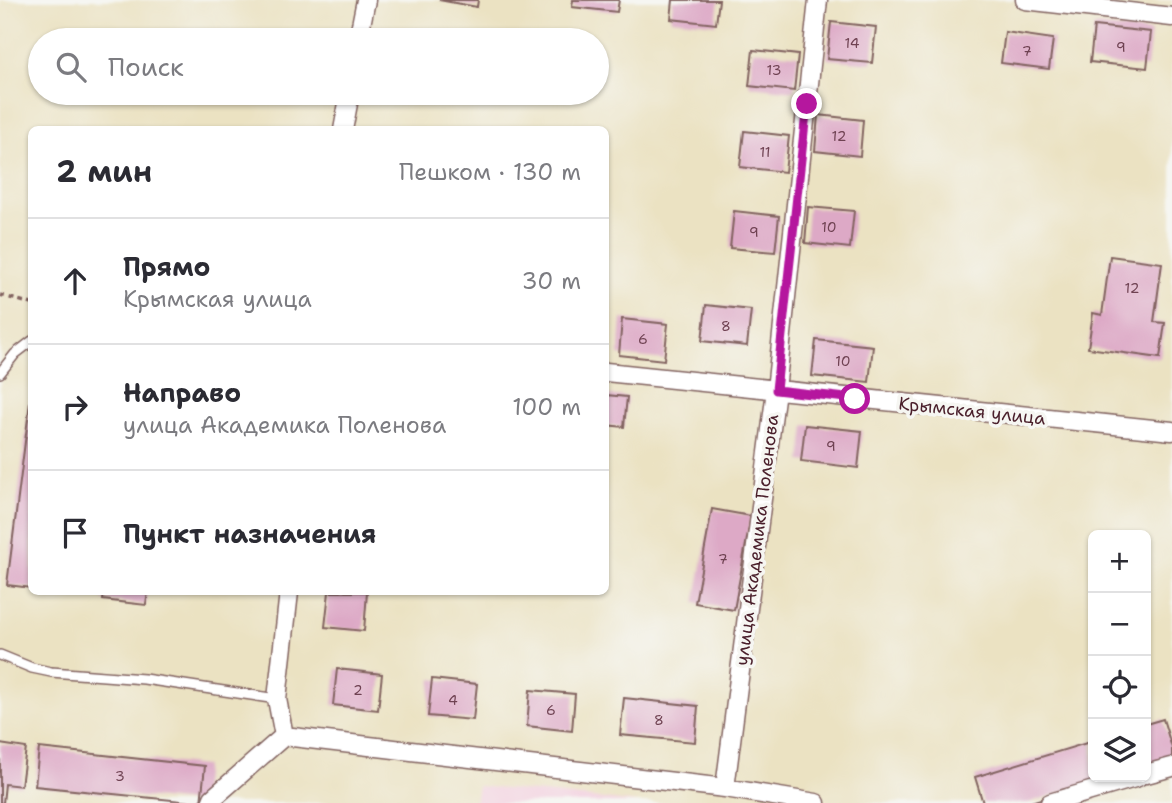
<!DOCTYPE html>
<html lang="ru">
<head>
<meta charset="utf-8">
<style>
	:root { --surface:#fff; --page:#f7f7f7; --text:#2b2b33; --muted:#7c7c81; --line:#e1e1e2 }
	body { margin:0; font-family:"Shantell Sans",sans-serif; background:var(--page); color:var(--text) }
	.controls { position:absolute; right:21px; bottom:21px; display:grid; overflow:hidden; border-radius:10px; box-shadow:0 2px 5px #0004 }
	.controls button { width:63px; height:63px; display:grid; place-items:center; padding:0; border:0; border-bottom:2px solid var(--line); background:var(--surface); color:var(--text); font:35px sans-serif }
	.stop { position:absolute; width:21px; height:21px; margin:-16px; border:5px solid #b5179e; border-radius:50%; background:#fff }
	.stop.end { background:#b5179e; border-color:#fff; box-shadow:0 2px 7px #0008 }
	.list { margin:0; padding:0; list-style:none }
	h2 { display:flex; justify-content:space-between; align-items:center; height:91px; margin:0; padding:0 28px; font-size:30px }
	h2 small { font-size:23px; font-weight:400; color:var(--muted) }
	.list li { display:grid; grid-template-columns:46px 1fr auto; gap:21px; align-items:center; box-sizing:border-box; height:126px; padding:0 28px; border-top:2px solid var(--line) }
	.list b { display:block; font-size:26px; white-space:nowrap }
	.list p { margin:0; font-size:23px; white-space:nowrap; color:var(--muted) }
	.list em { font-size:23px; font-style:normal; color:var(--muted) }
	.icon { flex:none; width:38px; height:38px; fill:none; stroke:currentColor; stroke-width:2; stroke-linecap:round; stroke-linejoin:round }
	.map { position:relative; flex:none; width:1172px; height:803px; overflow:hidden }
	.search { position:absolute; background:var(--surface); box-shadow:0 2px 5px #0004; left:28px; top:28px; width:581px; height:77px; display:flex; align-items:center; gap:18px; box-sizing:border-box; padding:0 24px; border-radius:38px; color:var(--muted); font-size:26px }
	.panel { position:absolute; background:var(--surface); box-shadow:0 2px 5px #0004; left:28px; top:126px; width:581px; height:469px; border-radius:10px }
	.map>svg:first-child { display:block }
	.built { fill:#f3cfdf }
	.building { fill:#dda9c6 }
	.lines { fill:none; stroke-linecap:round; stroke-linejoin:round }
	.service-casing { stroke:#826360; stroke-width:12 }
	.minor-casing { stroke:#826360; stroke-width:21 }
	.path { stroke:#826360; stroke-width:3.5; stroke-dasharray:5 5; stroke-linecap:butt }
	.service { stroke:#fff; stroke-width:9 }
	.minor { stroke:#fff; stroke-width:18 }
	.route { stroke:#b5179e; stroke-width:9 }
	.labels { text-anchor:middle; stroke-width:7; stroke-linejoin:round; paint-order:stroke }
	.number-label { font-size:14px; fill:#6f4252 }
	.street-label { font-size:18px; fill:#4a1f2b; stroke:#f6f6f2 }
</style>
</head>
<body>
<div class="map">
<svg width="1172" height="803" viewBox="0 0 1172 803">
	<rect width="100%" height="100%" fill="#f6f6f2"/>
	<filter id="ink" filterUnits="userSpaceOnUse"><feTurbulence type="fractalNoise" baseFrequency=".0143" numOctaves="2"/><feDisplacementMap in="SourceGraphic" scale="14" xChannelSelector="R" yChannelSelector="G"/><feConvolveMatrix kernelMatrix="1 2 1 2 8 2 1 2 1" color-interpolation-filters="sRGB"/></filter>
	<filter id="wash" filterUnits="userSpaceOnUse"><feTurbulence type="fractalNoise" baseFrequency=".00686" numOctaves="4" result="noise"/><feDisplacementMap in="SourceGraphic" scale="28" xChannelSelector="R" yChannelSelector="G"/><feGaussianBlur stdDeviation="1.57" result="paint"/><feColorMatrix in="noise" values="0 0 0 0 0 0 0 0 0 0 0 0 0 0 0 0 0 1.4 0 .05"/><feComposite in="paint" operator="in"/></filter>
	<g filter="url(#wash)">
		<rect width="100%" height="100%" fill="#ebe2c2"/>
		<!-- built -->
		<path class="built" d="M478,786L639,803H475Z"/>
		<g id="blocks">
			<!-- building -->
			<path class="building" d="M439,0H478L477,7Z
				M573,0H619L617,12L572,7Z
				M673,0H719L716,24L671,19Z
				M831,22L876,27L872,63L827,59Z
				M1094,26L1151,32L1147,68L1090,62Z
				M1005,32L1053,39L1049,69L1001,63Z
				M753,50L798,55L794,91L749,86Z
				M818,115L863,120L860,156L815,151Z
				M744,131L789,136L785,172L740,167Z
				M808,207L854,211L850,248L805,243Z
				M734,211L779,216L775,252L730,248Z
				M1110,256L1162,263L1154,322L1165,323L1160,358L1088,348L1093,313L1102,315Z
				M706,305L751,310L747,346L702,341Z
				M622,319L668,324L664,360L619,355Z
				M816,340L873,346L869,382L812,376Z
				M606,395L627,397L624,427L606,425Z
				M30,402H32V588L7,585Z
				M805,425L862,431L858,468L801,461Z
				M712,509L751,516L734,610L695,603Z
				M104,592H148L146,605L103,600Z
				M329,592H367L364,631L325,627Z
				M337,669L382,674L378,710L333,705Z
				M432,679L477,684L473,720L428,716Z
				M530,690L575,694L572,731L527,726Z
				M624,698L698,706L695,742L620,735Z
				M1163,719L1172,748V758L1146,766V724Z
				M1093,741V777H1110L1028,803H983L975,777Z
				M0,744L26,748L21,786L5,784L3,803H0Z
				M39,748L205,766L201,803L35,786Z"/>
		</g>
	</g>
	<g filter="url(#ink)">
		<use href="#blocks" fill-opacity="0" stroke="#826360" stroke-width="2"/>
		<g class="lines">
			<!-- service casing -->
			<g class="service-casing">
				<path id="service" d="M0,373L15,354L32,341
					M0,655L32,668L51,672L144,679L277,699"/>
			</g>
			<!-- minor casing -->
			<g class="minor-casing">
				<path id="minor" d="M1025,0L1172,17
					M358,40L366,0
					M343,130L350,93
					M606,372L1172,431
					M284,736L725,788L816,803
					M1146,774L1172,767
					M725,788L776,390L818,0
					M211,803L213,798L284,736L277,699L289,592
					M1050,803L1138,777"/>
			</g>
			<!-- path -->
			<path class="path" d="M0,295L32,304"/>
			<!-- service -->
			<use href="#service" class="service"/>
			<!-- minor -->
			<use href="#minor" class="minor"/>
		</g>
	</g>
	<g class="lines" filter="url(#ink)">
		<!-- route -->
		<path class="route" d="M807,104L776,390L855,399"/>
	</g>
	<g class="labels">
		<!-- number labels -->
		<g class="number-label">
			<text x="852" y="48">14</text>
			<text x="1121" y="52">9</text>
			<text x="1027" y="56">7</text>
			<text x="774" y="75">13</text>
			<text x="839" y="141">12</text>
			<text x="765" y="157">11</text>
			<text x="829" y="232">10</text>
			<text x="754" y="237">9</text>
			<text x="1132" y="293">12</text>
			<text x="726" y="331">8</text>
			<text x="643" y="344">6</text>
			<text x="843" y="366">10</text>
			<text x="831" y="451">9</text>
			<text x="723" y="564">7</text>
			<text x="358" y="695">2</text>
			<text x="453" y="705">4</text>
			<text x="551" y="715">6</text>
			<text x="659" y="725">8</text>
			<text x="120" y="781">3</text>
		</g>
		<!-- street labels -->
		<g class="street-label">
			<text transform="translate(972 411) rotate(6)" y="6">Крымская улица</text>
			<text transform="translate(757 540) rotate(-83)" y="6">улица Академика Поленова</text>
		</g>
	</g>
</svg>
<div class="controls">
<button>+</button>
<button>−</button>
<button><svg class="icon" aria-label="locate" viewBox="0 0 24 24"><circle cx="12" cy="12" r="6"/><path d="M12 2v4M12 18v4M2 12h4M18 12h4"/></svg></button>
<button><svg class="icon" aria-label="layers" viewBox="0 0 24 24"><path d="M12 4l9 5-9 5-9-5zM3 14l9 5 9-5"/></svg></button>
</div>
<div class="stop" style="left:855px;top:399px"></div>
<div class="stop end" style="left:807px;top:104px"></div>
<div class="search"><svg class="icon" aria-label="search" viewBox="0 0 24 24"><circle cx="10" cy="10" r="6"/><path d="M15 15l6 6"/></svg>Поиск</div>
<section class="panel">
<h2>2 мин<small>Пешком · 130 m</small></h2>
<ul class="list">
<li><svg class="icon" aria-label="ahead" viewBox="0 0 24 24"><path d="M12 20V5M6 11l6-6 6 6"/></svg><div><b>Прямо</b><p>Крымская улица</p></div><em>30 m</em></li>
<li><svg class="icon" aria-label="right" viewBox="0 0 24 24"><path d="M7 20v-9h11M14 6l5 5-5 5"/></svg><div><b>Направо</b><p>улица Академика Поленова</p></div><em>100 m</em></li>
<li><svg class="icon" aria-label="arrive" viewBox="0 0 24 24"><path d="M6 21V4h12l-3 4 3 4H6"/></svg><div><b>Пункт назначения</b></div></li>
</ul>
</section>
</div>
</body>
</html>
